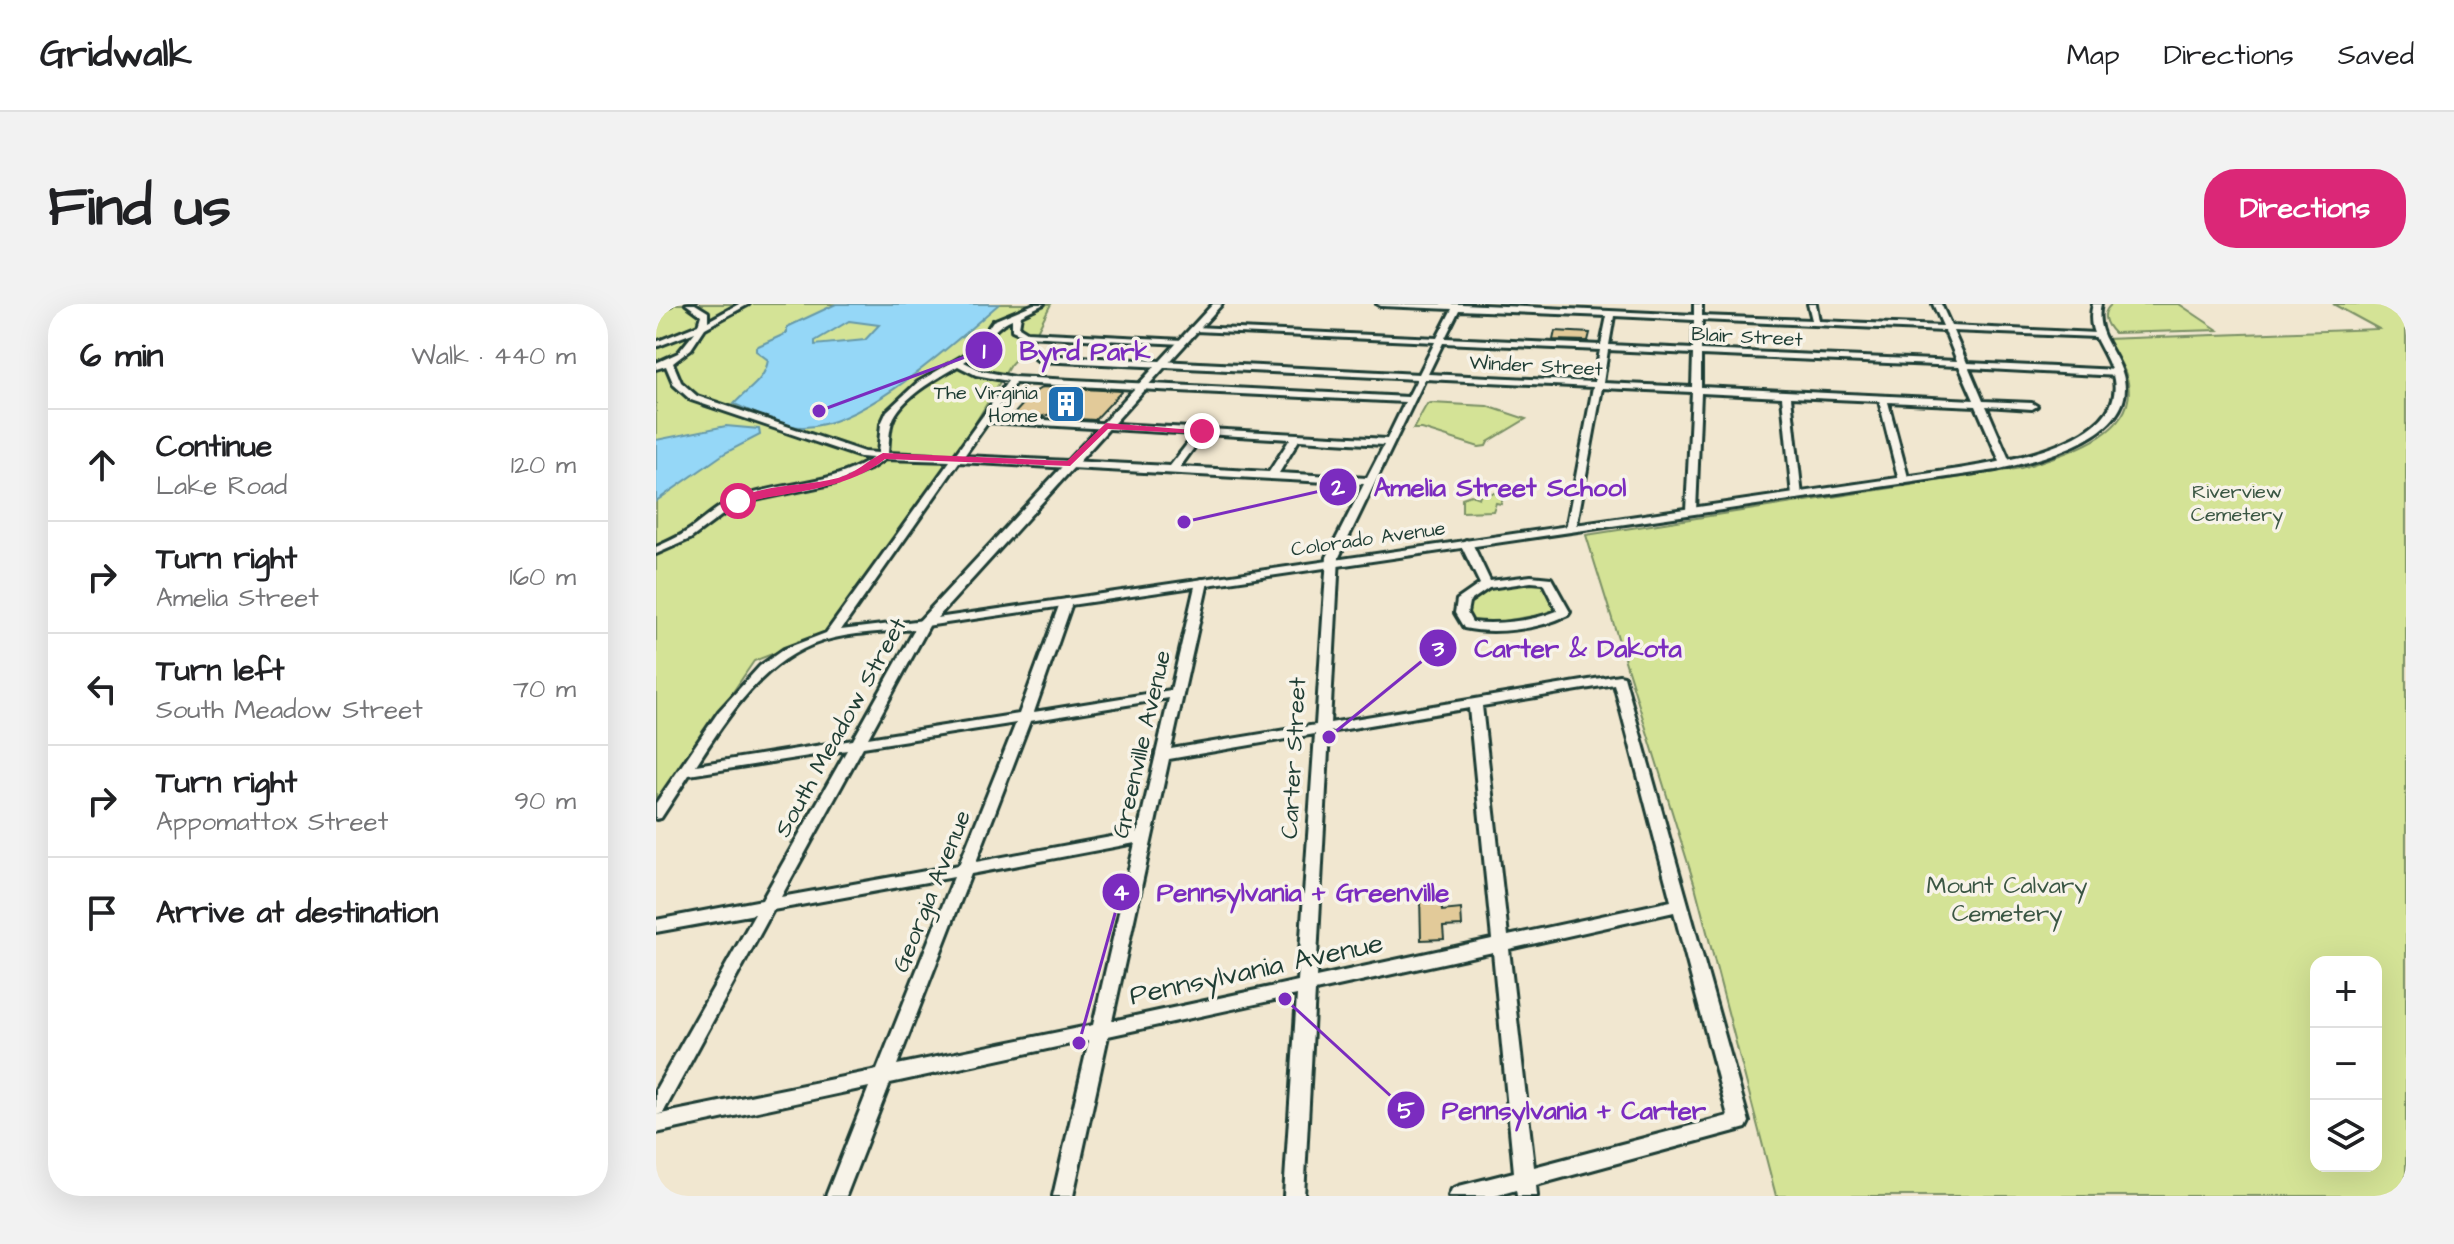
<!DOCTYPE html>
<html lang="en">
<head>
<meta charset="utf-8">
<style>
	:root { --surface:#fff; --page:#f2f2f2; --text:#202124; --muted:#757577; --line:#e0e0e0; --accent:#db2777 }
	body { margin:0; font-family:"Architects Daughter",sans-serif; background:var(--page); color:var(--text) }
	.controls { position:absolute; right:24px; bottom:24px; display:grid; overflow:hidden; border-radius:16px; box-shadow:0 8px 32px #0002 }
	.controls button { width:72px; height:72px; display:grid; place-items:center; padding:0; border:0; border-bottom:2px solid var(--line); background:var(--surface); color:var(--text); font:40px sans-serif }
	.stop { position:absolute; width:24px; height:24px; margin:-18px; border:6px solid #db2777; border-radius:50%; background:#fff }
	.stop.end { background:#db2777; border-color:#fff; box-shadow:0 2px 8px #0008 }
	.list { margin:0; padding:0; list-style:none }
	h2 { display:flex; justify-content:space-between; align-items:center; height:104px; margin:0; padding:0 32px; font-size:34px }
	h2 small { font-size:26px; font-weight:400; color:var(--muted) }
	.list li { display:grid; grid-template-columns:52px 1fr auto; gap:24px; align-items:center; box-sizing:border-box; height:112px; padding:0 32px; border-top:2px solid var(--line) }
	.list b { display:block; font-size:30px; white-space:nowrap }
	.list p { margin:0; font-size:26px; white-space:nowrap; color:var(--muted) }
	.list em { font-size:26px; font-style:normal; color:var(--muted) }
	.icon { flex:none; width:44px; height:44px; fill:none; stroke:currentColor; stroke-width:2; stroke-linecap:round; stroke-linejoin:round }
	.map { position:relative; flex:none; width:1750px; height:892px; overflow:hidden; border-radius:32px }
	header { display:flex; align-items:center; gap:48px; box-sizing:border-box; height:112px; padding:0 40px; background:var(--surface); border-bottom:2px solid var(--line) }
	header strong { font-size:38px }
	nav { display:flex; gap:44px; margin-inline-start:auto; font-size:28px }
	.intro { display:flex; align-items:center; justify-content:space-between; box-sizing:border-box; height:192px; padding:0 48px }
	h1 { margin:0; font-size:56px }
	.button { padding:20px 36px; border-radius:32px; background:var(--accent); color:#fff; font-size:28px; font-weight:700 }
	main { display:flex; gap:48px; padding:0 48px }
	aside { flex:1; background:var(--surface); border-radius:32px; box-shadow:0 8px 32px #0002 }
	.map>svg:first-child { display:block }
	.green { fill:#d4e396; stroke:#7a9065; stroke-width:2; fill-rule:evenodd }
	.water { fill:#95d7f7; stroke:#6699a9; stroke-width:2; fill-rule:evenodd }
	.building { fill:#e2ca99; stroke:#1f3d34; stroke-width:2 }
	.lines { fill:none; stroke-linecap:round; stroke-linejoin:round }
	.minor-casing { stroke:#1f3d34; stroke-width:6 }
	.tertiary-casing { stroke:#1f3d34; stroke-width:6 }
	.minor { fill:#f7f3e8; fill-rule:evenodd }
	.tertiary { fill:#f7f3e8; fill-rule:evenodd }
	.route { fill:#db2777 }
	.labels { text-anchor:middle; stroke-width:7; stroke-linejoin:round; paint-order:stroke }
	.far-street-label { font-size:20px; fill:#1f3d34; stroke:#f7f3e8 }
	.far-poi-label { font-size:20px; fill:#1f3d34; stroke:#f7f3e8; text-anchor:end }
	.far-park-label { font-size:20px; fill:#3a5643; stroke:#f7f3e8 }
	.street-label { font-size:24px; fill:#1f3d34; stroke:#f7f3e8 }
	.park-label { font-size:24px; fill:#3a5643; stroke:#f7f3e8 }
	.near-street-label { font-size:28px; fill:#1f3d34; stroke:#f7f3e8 }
	.leader { fill:none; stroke:#7b2cbf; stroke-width:3 }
	.callout-dot { fill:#7b2cbf; stroke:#f7f3e8; stroke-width:3 }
	.mark-label { font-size:24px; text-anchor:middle; font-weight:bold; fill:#fff }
	.callout-label { font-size:26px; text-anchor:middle; font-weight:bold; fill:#7b2cbf; stroke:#f7f3e8; stroke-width:7; stroke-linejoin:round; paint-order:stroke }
</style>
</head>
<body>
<header>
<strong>Gridwalk</strong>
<nav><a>Map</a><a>Directions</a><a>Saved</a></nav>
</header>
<div class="intro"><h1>Find us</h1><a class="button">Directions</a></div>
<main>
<aside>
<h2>6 min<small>Walk · 440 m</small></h2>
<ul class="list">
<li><svg class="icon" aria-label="ahead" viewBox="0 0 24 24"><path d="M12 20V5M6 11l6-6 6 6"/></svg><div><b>Continue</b><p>Lake Road</p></div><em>120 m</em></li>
<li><svg class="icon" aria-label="right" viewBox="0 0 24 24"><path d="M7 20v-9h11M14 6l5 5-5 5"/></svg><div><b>Turn right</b><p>Amelia Street</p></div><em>160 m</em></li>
<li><svg class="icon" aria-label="left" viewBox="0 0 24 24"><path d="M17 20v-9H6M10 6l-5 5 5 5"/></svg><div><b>Turn left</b><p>South Meadow Street</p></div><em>70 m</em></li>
<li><svg class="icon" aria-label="right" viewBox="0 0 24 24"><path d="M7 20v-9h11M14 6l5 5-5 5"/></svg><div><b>Turn right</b><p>Appomattox Street</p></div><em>90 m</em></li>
<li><svg class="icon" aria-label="arrive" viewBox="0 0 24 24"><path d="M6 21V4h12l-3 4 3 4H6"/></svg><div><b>Arrive at destination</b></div></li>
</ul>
</aside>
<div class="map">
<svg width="1750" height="892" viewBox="0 0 1750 892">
	<rect width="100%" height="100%" fill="#f1e7d0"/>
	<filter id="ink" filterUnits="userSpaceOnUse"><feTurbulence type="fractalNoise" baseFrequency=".0125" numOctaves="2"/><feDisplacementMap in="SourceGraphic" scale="16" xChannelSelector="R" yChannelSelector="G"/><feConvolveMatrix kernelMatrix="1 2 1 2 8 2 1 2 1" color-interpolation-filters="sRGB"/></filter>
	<g filter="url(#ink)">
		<!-- green -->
		<path class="green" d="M16,0H395L376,37L354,61L299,153L178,326L98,357L0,501V9Z
			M1456,0H1523L1562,26L1458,29C1449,20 1444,9 1456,0Z
			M1677,0H1750V892H1120L1039,582L930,231L1365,164C1403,151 1482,133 1472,79C1470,63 1457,48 1449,35L1723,25ZM1660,658H1720V862H1660Z
			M775,99L831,102L870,115L832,138L830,142L823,143L766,125H757L771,100Z
			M825,188L848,190L845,200L840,199L837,207L806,208V194L815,191L823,194Z
			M880,277L889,280L903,304L901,308L829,320L814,316L810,310L813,297L840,283Z"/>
		<!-- water -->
		<path class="water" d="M180,0H343C297,39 209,122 148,123C126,124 98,108 78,100C91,85 109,77 112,56L100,47V43L131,29V23ZM193,17L223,21L209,36L159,41V37Z
			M70,122L103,125L104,131L69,149L0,197V136Z"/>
		<!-- building -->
		<path class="building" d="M899,27L934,29L932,37L897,36Z
			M387,83L466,87L439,116L404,114L413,105L384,113L358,110L377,89Z
			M785,589L786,607L805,605L806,622L787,623L788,635L765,636L764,591Z"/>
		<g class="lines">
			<!-- minor casing -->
			<g class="minor-casing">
				<path id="minor" d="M6,0H16L0,8V3Z
					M30,0H39L52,8V17L83,0H93L49,24L35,45L17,59L25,78L41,92L208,148L222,149L225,120L231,107L262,78L317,46L337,17L378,0H388L365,11L363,23L371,28L527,36L531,38L527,40L369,32L356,26V15C332,25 332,44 308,58L326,67L357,73L752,93L761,75L383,57L379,54L383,51L763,70L779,38L539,27L535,25L539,23L781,34L796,5L725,2L721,0H806L1038,11V0H1046V12L1156,16L1152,0H1160L1163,17L1287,22L1277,0H1285L1295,22L1440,29L1444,31L1440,33L1297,27L1311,59L1462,66L1466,69L1462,72L1313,64L1327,97L1376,99L1381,102L1376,105L1330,102L1355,160L1350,163L1345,160L1320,102L1232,98L1253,177L1248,180L1243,177L1223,97L1135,93L1146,192L1141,195L1136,192L1126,93L1045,89L1040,207L1035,210L1030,207L1036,88L946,84L920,225L915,228L910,225L937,83L769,75L683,253L674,419L963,371L968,372L1093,818L1090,824L880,881L881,892H861L860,886L839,892H793L796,885L803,882L858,868L837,648L659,687L648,892H628L641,691L452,732L417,892H397L433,736L234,779L190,892H170L213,783L0,829V811L221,766L298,573L117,606L7,809L0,811V785L99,610L0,628V616L106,596L191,446L33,471L5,514L0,515V499L63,407L104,362L128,345L170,329L294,157L229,155L214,165L180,179L90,198L69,209L34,235L0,250V243C11,238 23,233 33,226C49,215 62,201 80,195C125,177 176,182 217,154L204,153L35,96L18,81L10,62L0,65V59L22,49L39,28L0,43V38L42,21L45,11ZM803,6L951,12L945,41L789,34ZM958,12L1038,16L1037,45L953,41ZM1046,16L1289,27L1301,57L1045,46ZM787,39L944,46L938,78L772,70ZM952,46L1037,50L1036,83L947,79ZM1045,51L1303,62L1318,96L1045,83ZM302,62L320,71L352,77L298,152L232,149C233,139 233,127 236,118C244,94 281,74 302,62ZM359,79L749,98L731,135L335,113ZM332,118L539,130L514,162L308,152ZM548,130L634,135L613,168L524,163ZM643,136L728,141L711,174L623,169ZM303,158L708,180L671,253L660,421L515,445L552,278L546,275L540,278L515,386L378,408L416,299L410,295L404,299L363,410L212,434L274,320L268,316L185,326ZM259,325L197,436L40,461C72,412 108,355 167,337C196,328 229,328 259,325ZM958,380L1015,597L852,632L826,402ZM513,394L482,528L320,558L374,417ZM813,404L836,635L660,673L673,428ZM360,419L303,561L125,593L207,443ZM659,430L642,677L456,717L513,455ZM479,539L437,721L241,761L315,570ZM1018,608L1072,812L878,863L853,645Z
					M810,236L816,239L834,277L875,272L895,274L914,308L912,311C883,325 840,331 808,324L799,309L801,296L824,280L804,239ZM875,278L887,279L901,307C876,317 843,321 816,318L811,309L813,298L833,284Z"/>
			</g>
			<!-- tertiary casing -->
			<g class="tertiary-casing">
				<path id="tertiary" d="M557,0H566L281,314L1303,165C1347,158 1479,137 1456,68C1448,42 1429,29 1437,0H1445C1438,29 1457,42 1466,68C1488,132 1381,156 1340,166L263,323L261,320L263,317Z"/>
			</g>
			<!-- minor -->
			<use href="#minor" class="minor"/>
			<!-- tertiary -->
			<use href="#tertiary" class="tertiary"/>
		</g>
	</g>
	<!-- route -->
	<path class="route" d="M450,119L550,127L546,130L452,125L414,162L229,155C189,188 130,187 82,200L77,197C107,179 149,183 182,174C200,169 211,157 227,149L411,157Z"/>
	<!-- icons -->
	<defs>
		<g id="building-square" transform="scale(2)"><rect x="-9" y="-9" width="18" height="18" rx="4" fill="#1f6fb2" stroke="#f7f3e8"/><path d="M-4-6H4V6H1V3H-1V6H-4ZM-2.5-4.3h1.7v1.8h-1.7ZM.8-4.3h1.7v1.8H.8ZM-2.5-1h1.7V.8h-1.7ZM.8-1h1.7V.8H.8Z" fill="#fff"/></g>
	</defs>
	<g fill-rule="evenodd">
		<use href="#building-square" x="410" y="100"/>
	</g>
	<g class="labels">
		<!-- far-street labels -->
		<g class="far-street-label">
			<text transform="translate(1091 32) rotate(3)" y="7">Blair Street</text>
			<text transform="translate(880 61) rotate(3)" y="7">Winder Street</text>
			<text transform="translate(712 234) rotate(-8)" y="7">Colorado Avenue</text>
		</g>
		<!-- far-poi labels -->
		<g class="far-poi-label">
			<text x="382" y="95">The Virginia<tspan x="382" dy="23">Home</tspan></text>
		</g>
		<!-- far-park labels -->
		<g class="far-park-label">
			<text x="1581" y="194">Riverview<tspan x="1581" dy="23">Cemetery</tspan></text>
		</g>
		<!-- street labels -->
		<g class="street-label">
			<text transform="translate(184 423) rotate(-61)" y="8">South Meadow Street</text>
			<text transform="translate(485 440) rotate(-77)" y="8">Greenville Avenue</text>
			<text transform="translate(637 454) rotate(-87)" y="8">Carter Street</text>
			<text transform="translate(275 587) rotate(-68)" y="8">Georgia Avenue</text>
		</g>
		<!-- park labels -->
		<g class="park-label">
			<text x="1351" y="589">Mount Calvary<tspan x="1351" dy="28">Cemetery</tspan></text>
		</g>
		<!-- near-street labels -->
		<g class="near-street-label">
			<text transform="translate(600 664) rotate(-12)" y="10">Pennsylvania Avenue</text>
		</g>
	</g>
	<!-- callouts -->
	<path class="leader" d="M163 107L328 46M528 218L682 183M673 433L782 344M423 739L465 588M629 695L750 806"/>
	<g class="callout-dot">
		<circle cx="163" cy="107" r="8"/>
		<circle cx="528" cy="218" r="8"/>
		<circle cx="673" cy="433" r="8"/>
		<circle cx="423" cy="739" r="8"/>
		<circle cx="629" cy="695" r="8"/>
		<circle cx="328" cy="46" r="20"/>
		<circle cx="682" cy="183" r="20"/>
		<circle cx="782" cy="344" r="20"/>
		<circle cx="465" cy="588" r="20"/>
		<circle cx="750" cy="806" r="20"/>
	</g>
	<g class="mark-label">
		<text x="328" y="55">1</text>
		<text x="682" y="191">2</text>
		<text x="782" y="352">3</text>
		<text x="465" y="596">4</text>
		<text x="750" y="814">5</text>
	</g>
	<g class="callout-label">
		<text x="429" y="56">Byrd Park</text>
		<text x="844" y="192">Amelia Street School</text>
		<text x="922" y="353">Carter &amp; Dakota</text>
		<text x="647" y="597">Pennsylvania + Greenville</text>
		<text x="918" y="815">Pennsylvania + Carter</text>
	</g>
</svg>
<div class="controls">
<button>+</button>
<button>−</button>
<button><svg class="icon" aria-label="layers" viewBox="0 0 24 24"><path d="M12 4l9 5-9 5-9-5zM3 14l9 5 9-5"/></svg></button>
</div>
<div class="stop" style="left:82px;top:197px"></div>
<div class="stop end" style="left:546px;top:127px"></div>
</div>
</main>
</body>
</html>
